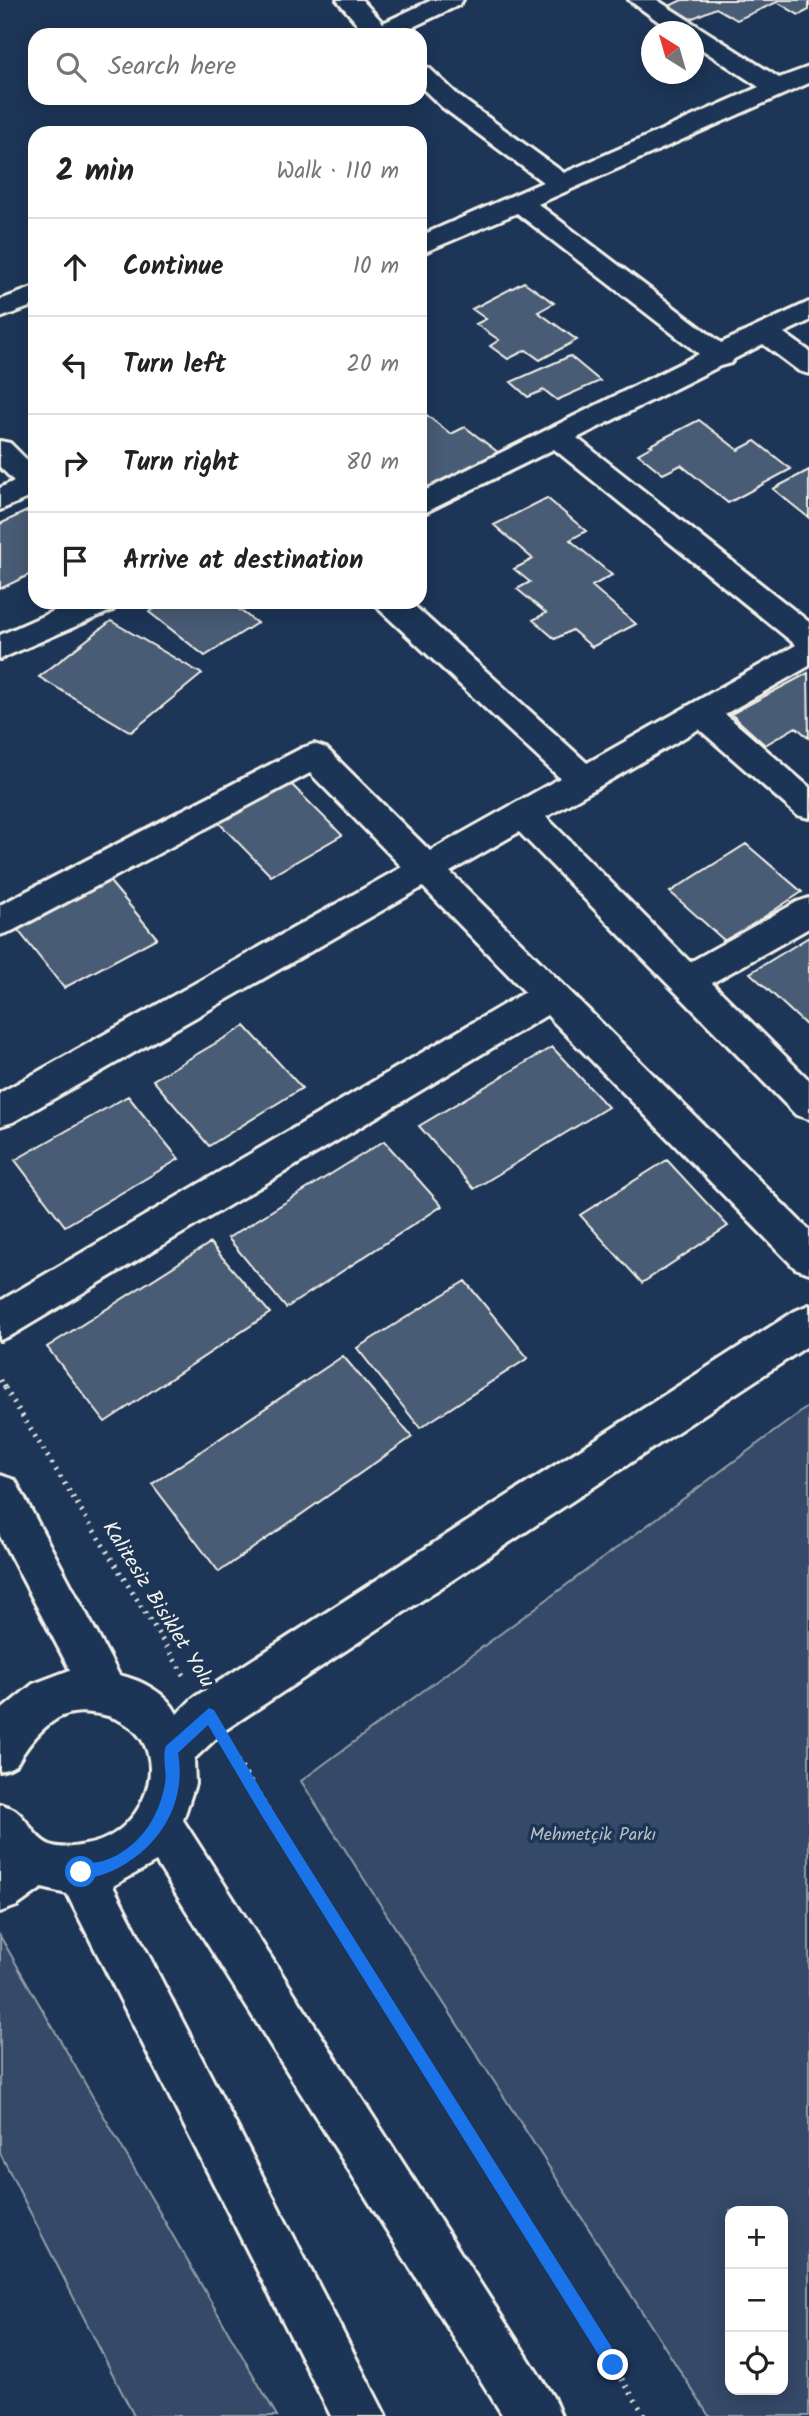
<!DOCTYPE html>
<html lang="en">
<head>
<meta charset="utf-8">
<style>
	:root { --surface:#fff; --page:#f6f6f6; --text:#222; --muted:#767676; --line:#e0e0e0 }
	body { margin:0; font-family:Kalam,sans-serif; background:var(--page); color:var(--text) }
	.controls { position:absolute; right:21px; bottom:21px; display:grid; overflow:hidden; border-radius:14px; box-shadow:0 4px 18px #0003 }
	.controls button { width:63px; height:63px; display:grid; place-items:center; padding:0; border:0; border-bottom:2px solid var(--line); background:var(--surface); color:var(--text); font:35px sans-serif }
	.compass { position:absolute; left:641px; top:21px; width:63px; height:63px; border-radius:50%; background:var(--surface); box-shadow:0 4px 18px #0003; rotate:323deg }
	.stop { position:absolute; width:21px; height:21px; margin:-16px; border:5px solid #1a73e8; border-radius:50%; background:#fff }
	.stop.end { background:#1a73e8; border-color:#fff; box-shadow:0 2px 7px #0008 }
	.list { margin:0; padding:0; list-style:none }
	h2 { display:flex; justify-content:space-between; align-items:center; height:91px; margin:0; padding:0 28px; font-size:30px }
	h2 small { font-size:23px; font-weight:400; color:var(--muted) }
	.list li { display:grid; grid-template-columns:46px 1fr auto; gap:21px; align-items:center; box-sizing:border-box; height:98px; padding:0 28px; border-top:2px solid var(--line) }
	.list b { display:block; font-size:26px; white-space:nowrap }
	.list em { font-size:23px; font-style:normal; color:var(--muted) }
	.icon { flex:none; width:38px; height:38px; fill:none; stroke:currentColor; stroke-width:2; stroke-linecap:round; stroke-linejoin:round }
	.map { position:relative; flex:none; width:809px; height:2416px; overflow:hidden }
	.search { position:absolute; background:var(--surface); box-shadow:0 4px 18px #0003; left:28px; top:28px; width:399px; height:77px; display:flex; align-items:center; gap:18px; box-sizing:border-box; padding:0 24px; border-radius:21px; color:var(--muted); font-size:26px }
	.panel { position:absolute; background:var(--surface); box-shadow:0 4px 18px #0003; left:28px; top:126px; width:399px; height:483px; border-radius:21px }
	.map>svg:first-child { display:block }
	.green { fill:#354a67; stroke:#949ea8; stroke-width:2; fill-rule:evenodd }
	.building { fill:#485b74; stroke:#f4f1e8; stroke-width:2 }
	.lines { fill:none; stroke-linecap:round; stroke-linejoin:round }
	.minor-casing { stroke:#f4f1e8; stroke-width:6 }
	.path-far1 { stroke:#f4f1e8; stroke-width:4.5; stroke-dasharray:2 5; stroke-linecap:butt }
	.path { stroke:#f4f1e8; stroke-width:5; stroke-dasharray:2 6; stroke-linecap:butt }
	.minor { fill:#1d3557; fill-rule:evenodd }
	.route { fill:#1a73e8 }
	.labels { text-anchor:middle; stroke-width:7; stroke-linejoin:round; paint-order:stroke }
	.park-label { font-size:18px; fill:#bbbfc1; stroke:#1d3557 }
	.near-street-label { font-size:21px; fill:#f4f1e8; stroke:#1d3557 }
</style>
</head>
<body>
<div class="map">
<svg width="809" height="2416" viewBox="0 0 809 2416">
	<rect width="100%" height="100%" fill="#1d3557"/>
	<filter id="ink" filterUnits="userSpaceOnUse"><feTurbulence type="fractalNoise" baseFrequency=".0143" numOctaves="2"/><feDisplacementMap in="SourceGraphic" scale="14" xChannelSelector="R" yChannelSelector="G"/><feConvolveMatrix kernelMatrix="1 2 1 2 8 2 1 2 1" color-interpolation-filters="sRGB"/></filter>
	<g filter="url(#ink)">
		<!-- green -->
		<path class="green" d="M809,1406V2416H709L301,1781ZM730,2211H783V2390H730Z
			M0,1936L277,2416H134L0,2153Z"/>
		<!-- building -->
		<path class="building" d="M682,0H809V10L799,15L777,2L737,20L716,8L691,19L669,6Z
			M524,282L554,303L538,312L577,340L540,360L526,350L508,359L490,346L499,340L476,324L486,319L472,309Z
			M570,356L600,381L557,400L544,390L528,397L511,382Z
			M420,410L451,434L465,427L503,456L432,490L420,480Z
			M699,420L738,450L755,441L791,469L728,503L681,465L663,474L638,454L652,446L650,445Z
			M809,470V518L773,489Z
			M547,498L586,531L570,540L612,575L592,586L636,624L592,647L572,630L555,639L533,620L546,613L517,589L530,582L514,569L533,559L494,525Z
			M27,511L35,519V572L0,589V524Z
			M165,602H229L257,623L205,656L149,612Z
			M111,621L202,674L131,732L39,677Z
			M808,673L809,738L796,727L765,745L731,714Z
			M290,783L342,835L271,876L219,823Z
			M746,844L802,892L726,942L670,892Z
			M106,877L157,938L64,988L14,925Z
			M809,937V1024L807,1026L750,973Z
			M245,1026L302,1088L209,1146L153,1080Z
			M552,1047L608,1107L474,1189L419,1126Z
			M128,1096L179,1159L65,1226L15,1160Z
			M384,1141L442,1206L286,1308L228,1238Z
			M667,1160L728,1226L642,1283L580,1215Z
			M210,1243L270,1313L105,1422L47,1347Z
			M465,1281L528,1358L420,1428L357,1348Z
			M343,1356L412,1437L219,1572L152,1484Z"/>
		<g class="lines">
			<!-- minor casing -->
			<g class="minor-casing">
				<path id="minor" d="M337,0H362L383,23L432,0H463L459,5L396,35H367Z
					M629,0H657L779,78L809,67V83L538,204L721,343L809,302V321L784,333L809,351V374L799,371L763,344L734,359L731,363L720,366L577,438L809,622V666L725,714L809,787V818L797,815L699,729L546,817L690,962L797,902L809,898V928L712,983L809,1080V1119L796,1115L519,832L450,872L809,1230V1273L795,1268L547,1015L14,1334L0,1340V1301L525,992L423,887L13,1122L0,1126V1093L402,867L310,773L12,931L0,935V905L302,748L314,744L326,748L430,851L560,778L380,610L375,602H410L587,763L796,645L554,449L420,515V493L699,354L517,213L420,254V236L543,182L442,107L420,86V66L429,68L460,97L564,173L759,87L694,44V32H673Z
					M35,287V305L0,318V300Z
					M0,441L10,443L35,468V495L0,510V488L14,481L0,467Z
					M74,602H118L113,610L0,659V635Z
					M809,1305V1345L225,1730L194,1759L195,1784L183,1820L553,2397L561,2416H503L156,1862L113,1886L386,2416H331L67,1894L42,1888L17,1906L0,1912V1804C4,1806 11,1807 15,1810C29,1820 34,1840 53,1846C64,1849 74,1847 85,1845C152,1835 181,1733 104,1715C94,1713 84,1711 73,1713C52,1716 35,1736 24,1752C21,1756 19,1762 15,1765C11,1768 4,1770 0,1771V1711L33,1684L70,1670L0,1536V1475L15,1480L119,1675C141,1680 167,1693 177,1714L193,1698L795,1311Z"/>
			</g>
			<!-- path-far1 -->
			<path class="path-far1" d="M0,1380L6,1389"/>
			<!-- path -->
			<path class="path" d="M5,1388L184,1675
				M233,1754L645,2416"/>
			<!-- minor -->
			<use href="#minor" class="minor"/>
		</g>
	</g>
	<!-- route -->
	<path class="route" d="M209,1708L214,1710L271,1807L619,2359L621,2365L619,2370L613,2373L608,2370L262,1816L208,1725L178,1753C187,1804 159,1849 112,1871C102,1875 86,1881 76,1877V1867C85,1863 94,1863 103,1861C138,1850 159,1818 165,1784C167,1771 162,1757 166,1746Z"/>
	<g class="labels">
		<!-- park labels -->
		<g class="park-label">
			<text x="593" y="1840">Mehmetçik Parkı</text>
		</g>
		<!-- near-street labels -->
		<g class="near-street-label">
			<text transform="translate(159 1604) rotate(58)" y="7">Kalitesiz Bisiklet Yolu</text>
		</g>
	</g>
</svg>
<div class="controls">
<button>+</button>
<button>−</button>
<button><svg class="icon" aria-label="locate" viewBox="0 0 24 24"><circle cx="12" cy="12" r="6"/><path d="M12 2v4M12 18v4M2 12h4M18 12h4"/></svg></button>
</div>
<svg class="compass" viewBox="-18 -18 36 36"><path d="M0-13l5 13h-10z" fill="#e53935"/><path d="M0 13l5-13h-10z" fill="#767676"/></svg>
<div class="stop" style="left:81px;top:1872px"></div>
<div class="stop end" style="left:613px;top:2365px"></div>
<div class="search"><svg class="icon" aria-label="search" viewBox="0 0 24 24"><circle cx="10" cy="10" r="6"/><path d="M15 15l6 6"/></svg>Search here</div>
<section class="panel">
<h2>2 min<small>Walk · 110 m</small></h2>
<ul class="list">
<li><svg class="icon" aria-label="ahead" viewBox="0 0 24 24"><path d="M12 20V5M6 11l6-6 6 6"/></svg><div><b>Continue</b></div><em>10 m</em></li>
<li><svg class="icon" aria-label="left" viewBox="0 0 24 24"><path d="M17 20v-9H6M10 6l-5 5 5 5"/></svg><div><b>Turn left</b></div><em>20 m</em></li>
<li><svg class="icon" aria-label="right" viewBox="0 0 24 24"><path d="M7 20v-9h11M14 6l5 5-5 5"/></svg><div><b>Turn right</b></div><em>80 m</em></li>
<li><svg class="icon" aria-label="arrive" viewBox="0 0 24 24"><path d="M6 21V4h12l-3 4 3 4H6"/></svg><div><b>Arrive at destination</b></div></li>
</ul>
</section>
</div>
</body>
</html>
